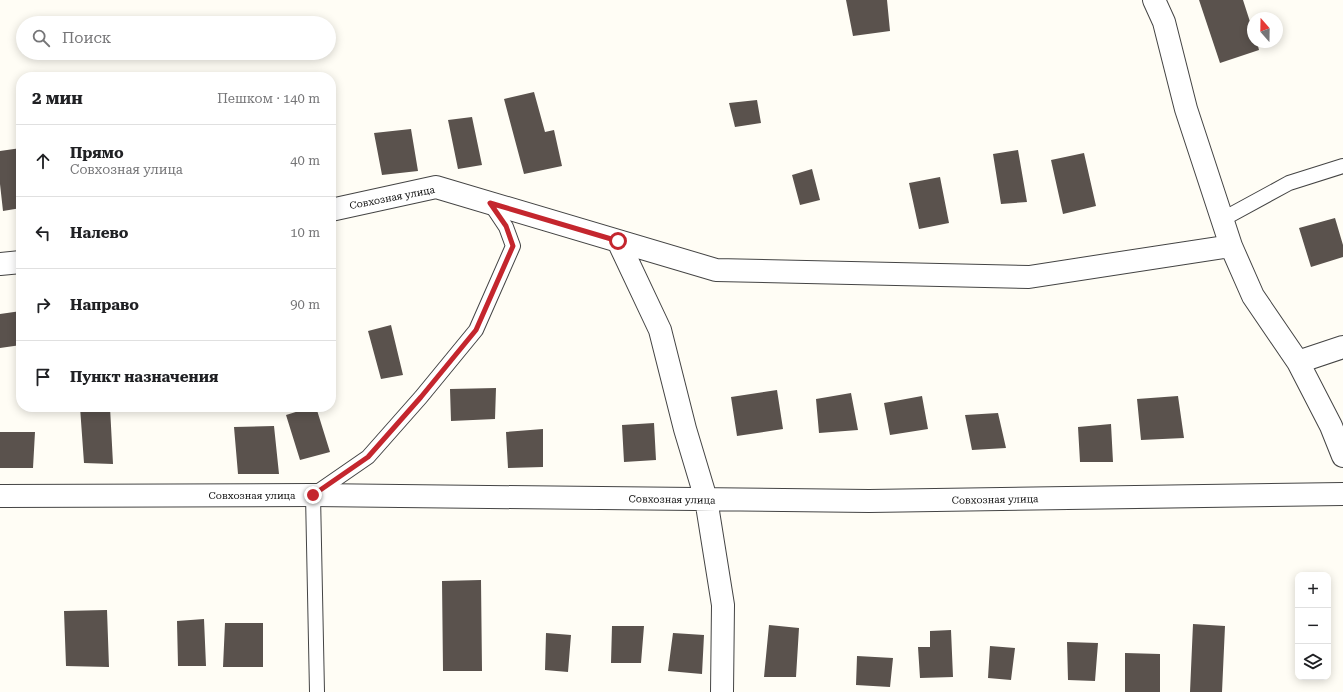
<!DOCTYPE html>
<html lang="ru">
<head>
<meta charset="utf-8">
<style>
	:root { --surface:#fff; --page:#f6f6f6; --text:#202124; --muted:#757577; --line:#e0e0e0 }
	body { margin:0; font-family:"Roboto Serif",serif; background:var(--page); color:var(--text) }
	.controls { position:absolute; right:12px; bottom:12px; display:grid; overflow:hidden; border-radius:8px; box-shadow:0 2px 10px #0003 }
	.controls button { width:36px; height:36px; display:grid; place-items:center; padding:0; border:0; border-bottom:1px solid var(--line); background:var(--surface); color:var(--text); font:20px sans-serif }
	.compass { position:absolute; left:1247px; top:12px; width:36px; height:36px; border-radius:50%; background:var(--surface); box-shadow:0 2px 10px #0003; rotate:340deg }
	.stop { position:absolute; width:12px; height:12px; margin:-9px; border:3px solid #c4262e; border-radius:50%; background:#fff }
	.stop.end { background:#c4262e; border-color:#fff; box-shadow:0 1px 4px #0008 }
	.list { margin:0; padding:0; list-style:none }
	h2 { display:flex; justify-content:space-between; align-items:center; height:52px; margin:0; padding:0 16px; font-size:17px }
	h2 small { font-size:13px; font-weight:400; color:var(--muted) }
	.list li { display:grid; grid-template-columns:26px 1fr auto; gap:12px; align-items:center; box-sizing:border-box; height:72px; padding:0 16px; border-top:1px solid var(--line) }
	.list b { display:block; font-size:15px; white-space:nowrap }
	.list p { margin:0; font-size:13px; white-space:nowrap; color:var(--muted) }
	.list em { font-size:13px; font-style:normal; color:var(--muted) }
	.icon { flex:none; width:22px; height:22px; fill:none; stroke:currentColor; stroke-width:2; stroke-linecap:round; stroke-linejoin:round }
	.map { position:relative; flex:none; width:1343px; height:692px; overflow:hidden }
	.search { position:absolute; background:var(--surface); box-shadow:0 2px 10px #0003; left:16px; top:16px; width:320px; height:44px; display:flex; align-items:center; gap:10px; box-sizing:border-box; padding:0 14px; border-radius:22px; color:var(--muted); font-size:15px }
	.panel { position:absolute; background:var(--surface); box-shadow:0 2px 10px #0003; left:16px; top:72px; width:320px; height:340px; border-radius:16px }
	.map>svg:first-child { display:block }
	.building { fill:#5a524d }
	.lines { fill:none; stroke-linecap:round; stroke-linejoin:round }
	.lane-casing { stroke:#444; stroke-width:16 }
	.street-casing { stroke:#444; stroke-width:24 }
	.lane { stroke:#fff; stroke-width:14 }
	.street { stroke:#fff; stroke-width:22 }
	.route { stroke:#c4262e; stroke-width:5 }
	.labels { text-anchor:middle; stroke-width:4; stroke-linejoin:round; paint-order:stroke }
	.street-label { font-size:10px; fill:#111; stroke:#fff }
</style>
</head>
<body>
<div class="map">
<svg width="1343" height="692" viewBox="0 0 1343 692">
	<rect width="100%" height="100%" fill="#fffdf5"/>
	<!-- building -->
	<path class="building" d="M846,0H887L890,31L853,36Z
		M1199,0H1243L1253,31V42H1257L1259,50L1220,63Z
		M534,92L545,132L554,130L562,166L524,174L504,99Z
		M757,100L761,123L735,127L729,103Z
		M472,117L482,165L458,169L448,120Z
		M411,129L418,171L382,175L374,133Z
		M21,148V208L3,211L0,184V151Z
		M1018,150L1027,202L1001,204L993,154Z
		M1084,153L1096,206L1063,214L1051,160Z
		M812,169L820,200L800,205L792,175Z
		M940,177L949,223L919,229L909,183Z
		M1335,218L1343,245V257L1311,267L1299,228Z
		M21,311V345L0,348V314Z
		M391,325L403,375L381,379L368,331Z
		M496,388L495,419L451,421L450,389Z
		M777,390L783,429L737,436L731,397Z
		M851,393L858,430L819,433L816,399Z
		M922,396L928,429L890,435L884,403Z
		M1178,396L1184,438L1141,440L1137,399Z
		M80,407H110L113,464L84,463Z
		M312,407H316L330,452L300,460L286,415Z
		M998,413L1006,448L972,450L965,415Z
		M654,423L656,460L624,462L622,425Z
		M1111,424L1113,462H1080L1078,427Z
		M274,426L279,474H238L234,427Z
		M543,429V467L508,468L506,432Z
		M0,432H35L33,468H0Z
		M481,580L482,671H443L442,581Z
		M107,610L109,667L66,666L64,611Z
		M204,619L206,666H178L177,621Z
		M225,623H263V667H223Z
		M1193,624L1225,626L1222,692H1190Z
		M769,625L799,628L796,677H764Z
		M612,626H644L641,663H611Z
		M951,630L953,677L920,678L918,647H930V631Z
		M546,633L571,635L568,672L545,670Z
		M673,633L704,635L702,674L668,671Z
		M1067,642L1098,643L1095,681L1068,680Z
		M990,646L1015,648L1011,680L988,678Z
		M1125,653L1160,654V692H1125Z
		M857,656L893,658L890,687L856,685Z"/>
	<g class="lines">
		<!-- lane casing -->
		<g class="lane-casing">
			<path id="lane" d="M1223,219L1289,183L1343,166
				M317,692L313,495L368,457L421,397L476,330L513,246L506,227L490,203"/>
		</g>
		<!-- street casing -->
		<g class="street-casing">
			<path id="street" d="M1154,0L1164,22L1186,109L1231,246L1253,296L1298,362L1331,426L1343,456
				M331,210L436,187L716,270L1029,277L1231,246
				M618,241L660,330L685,429L706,499L723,605L722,692
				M0,264L21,262
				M1298,362L1343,347
				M0,496L313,495L869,501L1343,494"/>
		</g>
		<!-- lane -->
		<use href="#lane" class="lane"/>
		<!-- street -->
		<use href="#street" class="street"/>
	</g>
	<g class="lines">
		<!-- route -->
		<path class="route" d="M313,495L368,457L421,397L476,330L513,246L506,226L490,203L618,241"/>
	</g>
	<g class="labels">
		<!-- street labels -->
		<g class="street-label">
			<text transform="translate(392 197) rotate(-11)" y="4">Совхозная улица</text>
			<text x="252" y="499">Совхозная улица</text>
			<text transform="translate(672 499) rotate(1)" y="4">Совхозная улица</text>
			<text transform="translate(995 499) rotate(-1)" y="4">Совхозная улица</text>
		</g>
	</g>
</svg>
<div class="controls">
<button>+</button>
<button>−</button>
<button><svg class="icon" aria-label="layers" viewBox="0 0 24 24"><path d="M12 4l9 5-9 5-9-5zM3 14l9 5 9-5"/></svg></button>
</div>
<svg class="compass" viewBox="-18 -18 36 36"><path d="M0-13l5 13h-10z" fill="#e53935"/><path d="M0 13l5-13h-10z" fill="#757577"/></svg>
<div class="stop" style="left:618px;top:241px"></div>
<div class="stop end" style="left:313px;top:495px"></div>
<div class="search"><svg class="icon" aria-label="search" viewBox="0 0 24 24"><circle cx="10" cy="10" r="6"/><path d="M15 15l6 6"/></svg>Поиск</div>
<section class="panel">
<h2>2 мин<small>Пешком · 140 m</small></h2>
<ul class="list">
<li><svg class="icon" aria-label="ahead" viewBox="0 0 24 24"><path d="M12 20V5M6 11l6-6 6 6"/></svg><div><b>Прямо</b><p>Совхозная улица</p></div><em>40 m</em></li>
<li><svg class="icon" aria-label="left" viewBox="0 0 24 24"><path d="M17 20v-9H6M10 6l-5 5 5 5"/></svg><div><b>Налево</b></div><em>10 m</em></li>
<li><svg class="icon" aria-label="right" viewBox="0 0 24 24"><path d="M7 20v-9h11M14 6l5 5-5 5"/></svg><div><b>Направо</b></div><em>90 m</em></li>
<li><svg class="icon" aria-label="arrive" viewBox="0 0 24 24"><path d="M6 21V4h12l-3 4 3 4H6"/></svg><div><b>Пункт назначения</b></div></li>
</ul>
</section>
</div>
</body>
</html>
